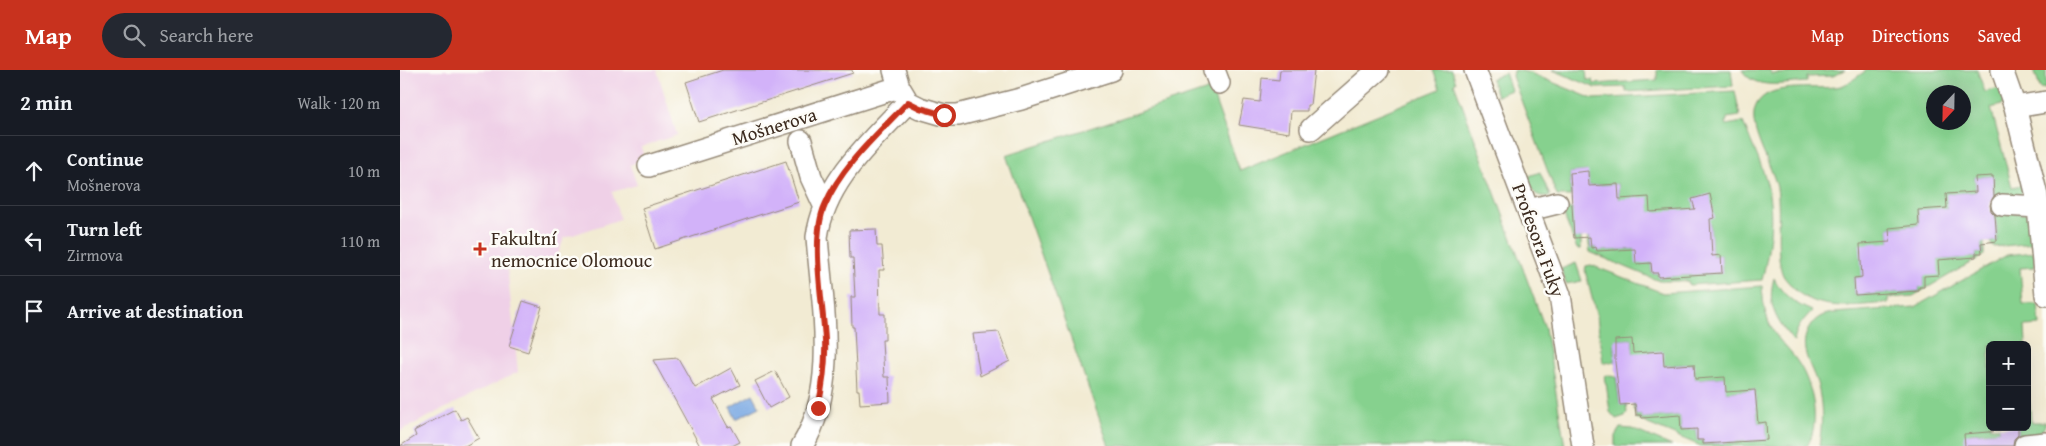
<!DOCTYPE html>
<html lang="en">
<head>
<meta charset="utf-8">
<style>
	:root { --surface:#171b24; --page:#242831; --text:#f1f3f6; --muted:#9ea1a6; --line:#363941; --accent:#c8321e }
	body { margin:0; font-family:"Gentium Book Plus",serif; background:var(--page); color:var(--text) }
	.controls { position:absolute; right:15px; bottom:15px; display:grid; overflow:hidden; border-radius:8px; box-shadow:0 5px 20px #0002 }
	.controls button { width:45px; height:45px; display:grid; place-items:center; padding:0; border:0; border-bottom:1px solid var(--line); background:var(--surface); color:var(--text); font:25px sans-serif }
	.compass { position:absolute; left:1526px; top:15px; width:45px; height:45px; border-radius:50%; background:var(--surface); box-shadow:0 5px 20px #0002; rotate:202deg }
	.stop { position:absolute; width:15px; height:15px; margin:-11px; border:4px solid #c8321e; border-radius:50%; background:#fff }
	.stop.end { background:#c8321e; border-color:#fff; box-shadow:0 1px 5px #0008 }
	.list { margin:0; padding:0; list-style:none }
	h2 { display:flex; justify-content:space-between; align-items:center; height:65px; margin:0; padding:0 20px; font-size:21px }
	h2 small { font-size:16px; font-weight:400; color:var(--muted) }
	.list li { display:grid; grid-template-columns:32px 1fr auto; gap:15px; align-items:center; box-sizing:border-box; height:70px; padding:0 20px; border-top:1px solid var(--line) }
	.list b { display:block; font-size:19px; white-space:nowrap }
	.list p { margin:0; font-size:16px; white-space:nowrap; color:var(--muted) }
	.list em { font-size:16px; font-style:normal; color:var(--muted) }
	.icon { flex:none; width:28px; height:28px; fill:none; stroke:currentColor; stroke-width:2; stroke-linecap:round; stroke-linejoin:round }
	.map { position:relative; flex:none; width:1646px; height:376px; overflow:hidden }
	header { display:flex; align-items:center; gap:30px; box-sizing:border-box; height:70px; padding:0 25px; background:var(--accent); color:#fff }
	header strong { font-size:24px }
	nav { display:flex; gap:28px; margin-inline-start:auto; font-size:18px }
	.search { width:350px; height:45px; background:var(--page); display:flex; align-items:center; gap:12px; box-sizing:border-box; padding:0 18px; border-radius:28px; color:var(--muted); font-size:19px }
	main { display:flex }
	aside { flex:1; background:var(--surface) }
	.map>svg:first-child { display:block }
	.built { fill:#efd0e7 }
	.green { fill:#86d18e; stroke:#607e56; fill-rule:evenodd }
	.water { fill:#79a8e3; stroke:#5a6980 }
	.building { fill:#d2b2f9 }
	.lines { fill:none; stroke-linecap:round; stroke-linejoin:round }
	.minor-casing { stroke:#968a78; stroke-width:24 }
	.minor { stroke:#fff; stroke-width:21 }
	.route { stroke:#c8321e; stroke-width:6 }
	.poi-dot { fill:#c8321e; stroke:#fdfcf7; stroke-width:2 }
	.labels { text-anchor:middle; stroke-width:5; stroke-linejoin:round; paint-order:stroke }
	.street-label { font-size:19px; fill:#3b2a1e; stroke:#fdfcf7 }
	.poi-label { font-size:19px; fill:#3b2a1e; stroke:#fdfcf7; text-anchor:start }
</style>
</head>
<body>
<header>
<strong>Map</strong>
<div class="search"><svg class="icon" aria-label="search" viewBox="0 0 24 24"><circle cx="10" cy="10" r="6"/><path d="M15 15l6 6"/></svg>Search here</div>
<nav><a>Map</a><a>Directions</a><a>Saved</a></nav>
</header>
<main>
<aside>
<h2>2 min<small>Walk · 120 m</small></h2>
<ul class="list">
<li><svg class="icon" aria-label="ahead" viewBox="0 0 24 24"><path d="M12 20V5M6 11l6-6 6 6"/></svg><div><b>Continue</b><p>Mošnerova</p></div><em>10 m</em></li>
<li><svg class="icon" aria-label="left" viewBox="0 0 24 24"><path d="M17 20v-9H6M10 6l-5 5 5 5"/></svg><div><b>Turn left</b><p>Zirmova</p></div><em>110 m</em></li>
<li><svg class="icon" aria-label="arrive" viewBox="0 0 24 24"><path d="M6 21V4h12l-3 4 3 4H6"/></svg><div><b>Arrive at destination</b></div></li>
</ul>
</aside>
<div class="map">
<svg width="1646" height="376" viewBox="0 0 1646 376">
	<rect width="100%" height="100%" fill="#fdfcf7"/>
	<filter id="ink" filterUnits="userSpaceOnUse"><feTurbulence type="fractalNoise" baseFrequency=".02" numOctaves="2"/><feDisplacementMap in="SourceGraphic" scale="10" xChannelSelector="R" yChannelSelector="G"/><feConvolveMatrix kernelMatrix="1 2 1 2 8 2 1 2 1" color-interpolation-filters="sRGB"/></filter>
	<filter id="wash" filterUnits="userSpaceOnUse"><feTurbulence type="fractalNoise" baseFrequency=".0096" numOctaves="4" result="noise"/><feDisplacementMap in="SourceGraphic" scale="20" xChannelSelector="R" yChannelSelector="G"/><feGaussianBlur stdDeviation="1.12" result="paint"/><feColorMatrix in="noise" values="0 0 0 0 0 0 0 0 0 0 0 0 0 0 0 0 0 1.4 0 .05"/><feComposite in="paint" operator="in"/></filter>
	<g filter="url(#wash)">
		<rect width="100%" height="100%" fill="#f2ebd3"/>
		<!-- built -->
		<path class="built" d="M0,0H257L277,65L241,77L243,84L241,90L230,95L237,115L212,122L220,149L164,168L156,190L107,196L118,302L0,361Z"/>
		<!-- green -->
		<path class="green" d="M1033,0H1052L1056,12L1054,13L1145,258L1165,376H709L606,85L811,19L840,101L1040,19Z
			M1117,0L1130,3L1193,29L1335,21L1340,46L1327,48L1326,55L1343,52C1350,71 1360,90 1366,110C1375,143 1370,177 1362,210L1289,215L1288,211H1259L1190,182L1188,167H1190L1191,177H1196L1197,181L1235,179L1251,193L1252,203H1258V207L1322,203L1321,185L1312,186L1310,153L1250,142L1219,129L1218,114L1189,116L1187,101L1170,103L1171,126H1157L1112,6L1113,1Z
			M1153,0H1186L1187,10H1193L1194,14L1257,10V0H1331L1333,16L1226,22V17L1196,18Z
			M1342,0H1370L1371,4L1445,0L1433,6L1407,7V12C1386,13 1354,21 1342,0Z
			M1467,0H1577L1585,22L1599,18L1605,34L1591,38L1612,117L1626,114V120L1616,127L1594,130L1593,106L1575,107L1576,122L1547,124V138L1518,141L1519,155L1489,158L1490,172L1462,207L1454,208L1455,225L1519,221V217L1524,216V206L1538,190L1576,187V183H1582L1581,172H1584V185L1513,226L1488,228V233C1457,235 1420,243 1394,219C1391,215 1387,211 1384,207C1374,191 1381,141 1377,118C1372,93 1343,54 1358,32C1373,11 1418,21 1441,16C1450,13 1459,5 1467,0ZM1534,22H1564V52H1534Z
			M1634,0H1646V19L1640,18Z
			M1105,3L1111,20L1097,26L1091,9Z
			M1140,102L1150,126C1133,128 1132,120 1127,107Z
			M1161,138L1172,139L1181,167V179H1177Z
			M1595,141L1628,144L1634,173L1593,177L1590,172L1597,171Z
			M1634,182L1635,197L1620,198L1623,234H1638L1640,255L1625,256L1626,275H1590V357H1599L1600,361L1570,363L1571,376H1419C1422,357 1423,340 1419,321C1415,298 1394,279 1411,255C1417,247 1424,244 1434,243L1515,237L1607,185Z
			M1176,193L1182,211L1166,214L1161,199Z
			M1191,195L1263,223L1362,216C1363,230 1364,244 1371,257C1378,271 1391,281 1399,294C1413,316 1421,353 1407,376H1301L1236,349L1233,334H1235L1236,345H1241L1242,348L1280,345L1281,360L1297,359V370H1303V374L1367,370L1366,353H1358L1355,320L1326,322L1324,307L1295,309L1293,294L1264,296L1233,283L1232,269L1215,270V292L1203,293L1197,247L1185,201L1186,196Z
			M1374,208C1382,225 1395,234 1412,241C1402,251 1396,258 1394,272C1377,251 1366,236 1374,208Z
			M1627,295L1631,352H1646C1641,368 1634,365 1619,367L1618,357H1627Z
			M1205,305L1216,307L1220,334H1226L1227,343L1225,346L1216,349L1210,342Z
			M1220,358L1232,359L1272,376H1215V366Z"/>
		<!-- water -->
		<path class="water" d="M353,324L360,337L336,349L330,337Z"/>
		<g id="blocks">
			<!-- building -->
			<path class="building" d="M323,0H452L453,3L299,52L286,12Z
				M880,0H914L910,35H907V41H891L889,63L839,55L844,30L860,32L862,8L879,10Z
				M386,91L399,132L255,179L242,138Z
				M1188,101L1189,116L1218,114L1219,129L1249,127L1250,142L1295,139L1292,129L1310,124L1315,148L1310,149L1312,186L1321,185L1322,203L1258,207V203H1252L1251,193L1236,194L1235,179L1197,181L1196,177L1191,178L1190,167L1174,168L1170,103Z
				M1593,106L1594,126L1590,135L1591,141L1595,145L1597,171L1581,173L1582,183H1576V187L1538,190L1539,205L1524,206V217H1519V221L1455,225L1454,208L1462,207L1460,174L1490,172L1489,158L1519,155L1518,140L1547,138L1546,124L1576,122L1575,107Z
				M476,159L477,176H482L484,200H479L480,244H485V270H482L484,307H489L490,332L460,334L459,320H457L454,257H452L451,227H455L453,188H450L449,160Z
				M123,231L142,237L128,282L109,276Z
				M599,262L610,291L580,306L573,264Z
				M1232,269L1233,283L1263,281L1264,296L1294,294L1295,309L1325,307L1326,322L1355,320L1358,353L1366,352L1367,370L1303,374V370H1297V359L1281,360L1280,345L1242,348L1241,345H1236L1235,334L1220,335L1215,292V270Z
				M278,288L295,318L331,298L340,315L313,329L328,357L331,356L340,372L332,376H300L253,290Z
				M375,301L389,327L369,338L355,311Z
				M55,339L61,350L67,347L79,368L65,376H0L16,366L14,361Z
				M1599,357H1618V365L1614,369L1613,376H1565L1564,364L1600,361Z"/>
		</g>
	</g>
	<g filter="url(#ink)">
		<use href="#blocks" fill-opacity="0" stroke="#968a78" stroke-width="1"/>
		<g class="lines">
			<!-- minor casing -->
			<g class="minor-casing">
				<path id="minor" d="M494,0L499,17L508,32L520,38L544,45H558L621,29L711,0
					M814,0L819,13
					M1075,0L1160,225L1183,376
					M1602,0L1615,37L1637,126L1646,225
					M1615,37L1646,32
					M911,59L978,0
					M401,71L411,107L424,135
					M249,96L499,17
					M1602,135L1639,137
					M1129,140L1157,133
					M1625,375L1646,373
					M402,376C439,316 422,234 417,167C425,110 471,72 508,32"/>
			</g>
			<!-- minor -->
			<use href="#minor" class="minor"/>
		</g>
	</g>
	<g class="lines" filter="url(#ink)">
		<!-- route -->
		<path class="route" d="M418,338C423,315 426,293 425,270C423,232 410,168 425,135C442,95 479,63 508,32L520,38L544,45"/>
	</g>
	<!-- markers -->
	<path class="poi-dot" d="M77.5 171.5h5v5h5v5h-5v5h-5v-5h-5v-5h5z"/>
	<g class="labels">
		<!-- street labels -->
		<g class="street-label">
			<text transform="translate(374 56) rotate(-17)" y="7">Mošnerova</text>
			<text transform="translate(1139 170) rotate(70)" y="7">Profesora Fuky</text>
		</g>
		<!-- poi labels -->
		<g class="poi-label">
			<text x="91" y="175">Fakultní<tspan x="91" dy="22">nemocnice Olomouc</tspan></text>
		</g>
	</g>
</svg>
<div class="controls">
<button>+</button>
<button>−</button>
</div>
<svg class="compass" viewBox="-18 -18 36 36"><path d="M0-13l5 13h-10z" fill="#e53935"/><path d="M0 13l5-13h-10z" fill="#9ea1a6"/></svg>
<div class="stop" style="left:544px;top:45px"></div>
<div class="stop end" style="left:418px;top:338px"></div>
</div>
</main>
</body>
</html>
